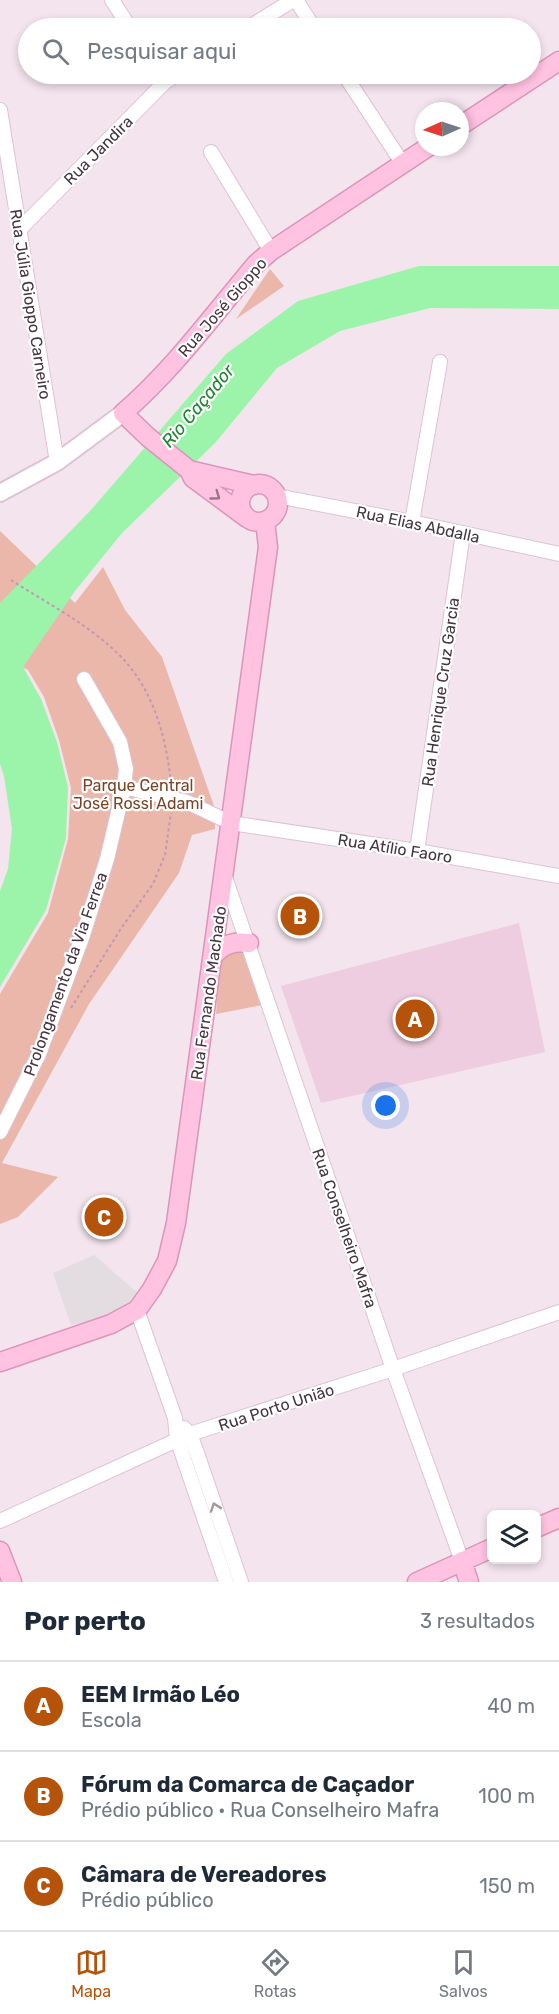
<!DOCTYPE html>
<html lang="pt">
<head>
<meta charset="utf-8">
<style>
	:root { --surface:#fff; --page:#f2f2f3; --text:#1f2937; --muted:#747a83; --line:#e0e1e3; --accent:#b45309 }
	body { margin:0; font-family:Rubik,sans-serif; background:var(--page); color:var(--text) }
	.controls { position:absolute; right:18px; bottom:18px; display:grid; overflow:hidden; border-radius:9px; box-shadow:0 3px 9px #0003 }
	.controls button { width:54px; height:54px; display:grid; place-items:center; padding:0; border:0; border-bottom:2px solid var(--line); background:var(--surface); color:var(--text); font:30px sans-serif }
	.compass { position:absolute; left:415px; top:102px; width:54px; height:54px; border-radius:50%; background:var(--surface); box-shadow:0 3px 9px #0003; rotate:267deg }
	.you { position:absolute; left:386px; top:1106px; width:21px; height:21px; margin:-15px; border:4px solid #fff; border-radius:50%; background:#1a73e8; box-shadow:0 0 0 9px #1a73e833 }
	.badge { display:grid; place-items:center; width:39px; height:39px; border-radius:50%; background:var(--accent); color:#fff; font-size:20px; font-weight:700 }
	.pin { position:absolute; translate:-50% -50%; border:3px solid #fff; box-shadow:0 2px 6px #0006 }
	.list { margin:0; padding:0; list-style:none }
	h2 { display:flex; justify-content:space-between; align-items:center; height:78px; margin:0; padding:0 24px; font-size:26px }
	h2 small { font-size:20px; font-weight:400; color:var(--muted) }
	.list li { display:grid; grid-template-columns:39px 1fr auto; gap:18px; align-items:center; box-sizing:border-box; height:90px; padding:0 24px; border-top:2px solid var(--line) }
	.list b { display:block; font-size:22px; white-space:nowrap }
	.list p { margin:0; font-size:20px; white-space:nowrap; color:var(--muted) }
	.list em { font-size:20px; font-style:normal; color:var(--muted) }
	.icon { flex:none; width:33px; height:33px; fill:none; stroke:currentColor; stroke-width:2; stroke-linecap:round; stroke-linejoin:round }
	.map { position:relative; flex:none; width:559px; height:1582px; overflow:hidden }
	.search { position:absolute; background:var(--surface); box-shadow:0 3px 9px #0003; left:18px; right:18px; top:18px; height:66px; display:flex; align-items:center; gap:15px; box-sizing:border-box; padding:0 21px; border-radius:33px; color:var(--muted); font-size:22px }
	.sheet { height:348px; background:var(--surface) }
	nav { display:flex; justify-content:space-around; align-items:center; box-sizing:border-box; height:84px; border-top:2px solid var(--line); background:var(--surface); font-size:16px; color:var(--muted) }
	nav a { display:grid; justify-items:center; gap:3px }
	nav .on { color:var(--accent) }
	.map>svg:first-child { display:block }
	.education { fill:#edcddf }
	.green { fill:#eab7aa }
	.parking { fill:#e3dde1 }
	.water { fill:#9cf4aa }
	.lines { fill:none; stroke-linecap:round; stroke-linejoin:round }
	.minor-casing { stroke:#ddc3d3; stroke-width:16 }
	.tertiary-casing { stroke:#ddc3d3; stroke-width:20 }
	.secondary-casing { stroke:#dc95ba; stroke-width:21 }
	.path { stroke:#c297b1; stroke-width:2; stroke-dasharray:3 3; stroke-linecap:butt }
	.minor { stroke:#fff; stroke-width:14 }
	.tertiary { stroke:#fff; stroke-width:16 }
	.secondary { stroke:#ffc2e1; stroke-width:18 }
	.oneway { stroke:#997488 }
	.oneway2 { stroke:#a29a9f }
	.labels { text-anchor:middle; stroke-width:4.5; stroke-linejoin:round; paint-order:stroke }
	.street-label { font-size:16px; fill:#46343f; stroke:#fff }
	.park-label { font-size:16px; fill:#7a4324; stroke:#fff }
	.water-label { font-size:18px; font-style:italic; fill:#208531; stroke:#fff }
</style>
</head>
<body>
<div class="map">
<svg width="559" height="1582" viewBox="0 0 559 1582">
	<rect width="100%" height="100%" fill="#f3e4ed"/>
	<!-- education -->
	<path class="education" d="M519,923L545,1052L321,1103L281,986Z"/>
	<!-- green -->
	<path class="green" d="M270,269L284,286L236,319Z
		M0,531L75,603L103,567L125,610L162,657L215,809V829L192,835L179,873L89,1004L2,1163L58,1177L18,1217L0,1224V994L48,913L68,839L71,788L59,740L44,697L28,670L0,656Z
		M239,945L246,953L262,1005L216,1014L220,958Z"/>
	<!-- parking -->
	<path class="parking" d="M94,1255L140,1295L123,1309L95,1320L71,1325L53,1273Z"/>
	<!-- water -->
	<path class="water" d="M419,266H559V309L430,308L340,331L277,368L215,443L122,533L75,591L23,667L41,699L57,742L68,787L66,838L46,910L0,987V891L8,869L12,829L4,776L0,764V603L90,511L226,354L298,301Z"/>
	<g class="lines">
		<!-- minor casing -->
		<g class="minor-casing">
			<path id="minor" d="M112,0L130,28
				M296,0L314,28
				M248,28L293,0
				M344,74L403,164
				M0,110L57,462
				M211,152L271,251
				M19,230L165,82L178,74
				M277,496L412,522L559,554
				M412,522L440,362
				M124,787L187,802L231,823L417,851L559,876
				M417,851L463,533
				M224,874L393,1369L462,1561
				M0,1132L39,1054L83,935L107,859L124,787L126,769L120,742L84,679
				M137,1310L175,1418L177,1439L226,1582
				M184,1428L190,1434L197,1453L241,1582
				M0,1521L190,1434L393,1369L559,1312"/>
		</g>
		<!-- tertiary casing -->
		<g class="tertiary-casing">
			<path id="tertiary" d="M0,493L57,462L123,413"/>
		</g>
		<!-- secondary casing -->
		<g class="secondary-casing">
			<path id="secondary" d="M460,126L559,61
				M189,470L254,485
				M240 503a19 19 0 1 1 38 0a19 19 0 1 1-38 0Z
				M247,518L193,478L189,470L148,437L123,413C173,370 213,315 256,264L271,251L428,147
				M214,955C224,944 234,941 249,943
				M0,1362L111,1324L137,1310L152,1289L167,1261L176,1223L268,547L265,521
				M536,1528L559,1518
				M0,1551L12,1582
				M462,1561L469,1582
				M417,1582L492,1548"/>
		</g>
		<!-- path -->
		<path class="path" d="M11,580C45,602 84,622 114,650C152,684 166,735 171,783
			M71,1008L122,927L153,884L165,855L171,813"/>
		<!-- minor -->
		<use href="#minor" class="minor"/>
		<!-- tertiary -->
		<use href="#tertiary" class="tertiary"/>
		<!-- secondary -->
		<use href="#secondary" class="secondary"/>
	</g>
	<!-- one-way arrows -->
	<defs><path id="oneway-chevron" d="M-2-3.5L2.5 0L-2 3.5" fill="none" stroke-width="1.6" stroke-linecap="round" stroke-linejoin="round" transform="scale(1.5)"/></defs>
	<use class="oneway" href="#oneway-chevron" transform="translate(216 496) rotate(36)"/>
	<use class="oneway2" href="#oneway-chevron" transform="translate(215 1507) rotate(-109)"/>
	<g class="labels">
		<!-- street labels -->
		<g class="street-label">
			<text transform="translate(98 150) rotate(-45)" y="6">Rua Jandira</text>
			<text transform="translate(31 304) rotate(81)" y="6">Rua Júlia Gioppo Carneiro</text>
			<text transform="translate(222 307) rotate(-49)" y="6">Rua José Gioppo</text>
			<text transform="translate(418 524) rotate(12)" y="6">Rua Elias Abdalla</text>
			<text transform="translate(440 692) rotate(-82)" y="6">Rua Henrique Cruz Garcia</text>
			<text transform="translate(395 848) rotate(9)" y="6">Rua Atílio Faoro</text>
			<text transform="translate(65 974) rotate(-70)" y="6">Prolongamento da Via Ferrea</text>
			<text transform="translate(208 993) rotate(-82)" y="6">Rua Fernando Machado</text>
			<text transform="translate(345 1228) rotate(71)" y="6">Rua Conselheiro Mafra</text>
			<text transform="translate(276 1407) rotate(-18)" y="6">Rua Porto União</text>
		</g>
		<!-- park labels -->
		<g class="park-label">
			<text x="138" y="791">Parque Central<tspan x="138" dy="18">José Rossi Adami</tspan></text>
		</g>
		<!-- water labels -->
		<g class="water-label">
			<text transform="translate(198 406) rotate(-50)" y="6">Rio Caçador</text>
		</g>
	</g>
</svg>
<div class="controls">
<button><svg class="icon" aria-label="layers" viewBox="0 0 24 24"><path d="M12 4l9 5-9 5-9-5zM3 14l9 5 9-5"/></svg></button>
</div>
<svg class="compass" viewBox="-18 -18 36 36"><path d="M0-13l5 13h-10z" fill="#e53935"/><path d="M0 13l5-13h-10z" fill="#747a83"/></svg>
<div class="you"></div>
<div class="pin badge" style="left:415px;top:1019px">A</div>
<div class="pin badge" style="left:300px;top:916px">B</div>
<div class="pin badge" style="left:104px;top:1217px">C</div>
<div class="search"><svg class="icon" aria-label="search" viewBox="0 0 24 24"><circle cx="10" cy="10" r="6"/><path d="M15 15l6 6"/></svg>Pesquisar aqui</div>
</div>
<section class="sheet">
<h2>Por perto<small>3 resultados</small></h2>
<ul class="list">
<li><span class="badge">A</span><div><b>EEM Irmão Léo</b><p>Escola</p></div><em>40 m</em></li>
<li><span class="badge">B</span><div><b>Fórum da Comarca de Caçador</b><p>Prédio público · Rua Conselheiro Mafra</p></div><em>100 m</em></li>
<li><span class="badge">C</span><div><b>Câmara de Vereadores</b><p>Prédio público</p></div><em>150 m</em></li>
</ul>
</section>
<nav>
<a class="on"><svg class="icon" aria-label="map" viewBox="0 0 24 24"><path d="M3 6l6-2 6 2 6-2v14l-6 2-6-2-6 2zM9 4v14M15 6v14"/></svg>Mapa</a>
<a><svg class="icon" aria-label="directions" viewBox="0 0 24 24"><path d="M12 3l9 9-9 9-9-9zM9 14v-3h6M13 9l2 2-2 2"/></svg>Rotas</a>
<a><svg class="icon" aria-label="saved" viewBox="0 0 24 24"><path d="M7 4h10v16l-5-4-5 4z"/></svg>Salvos</a>
</nav>
</body>
</html>
